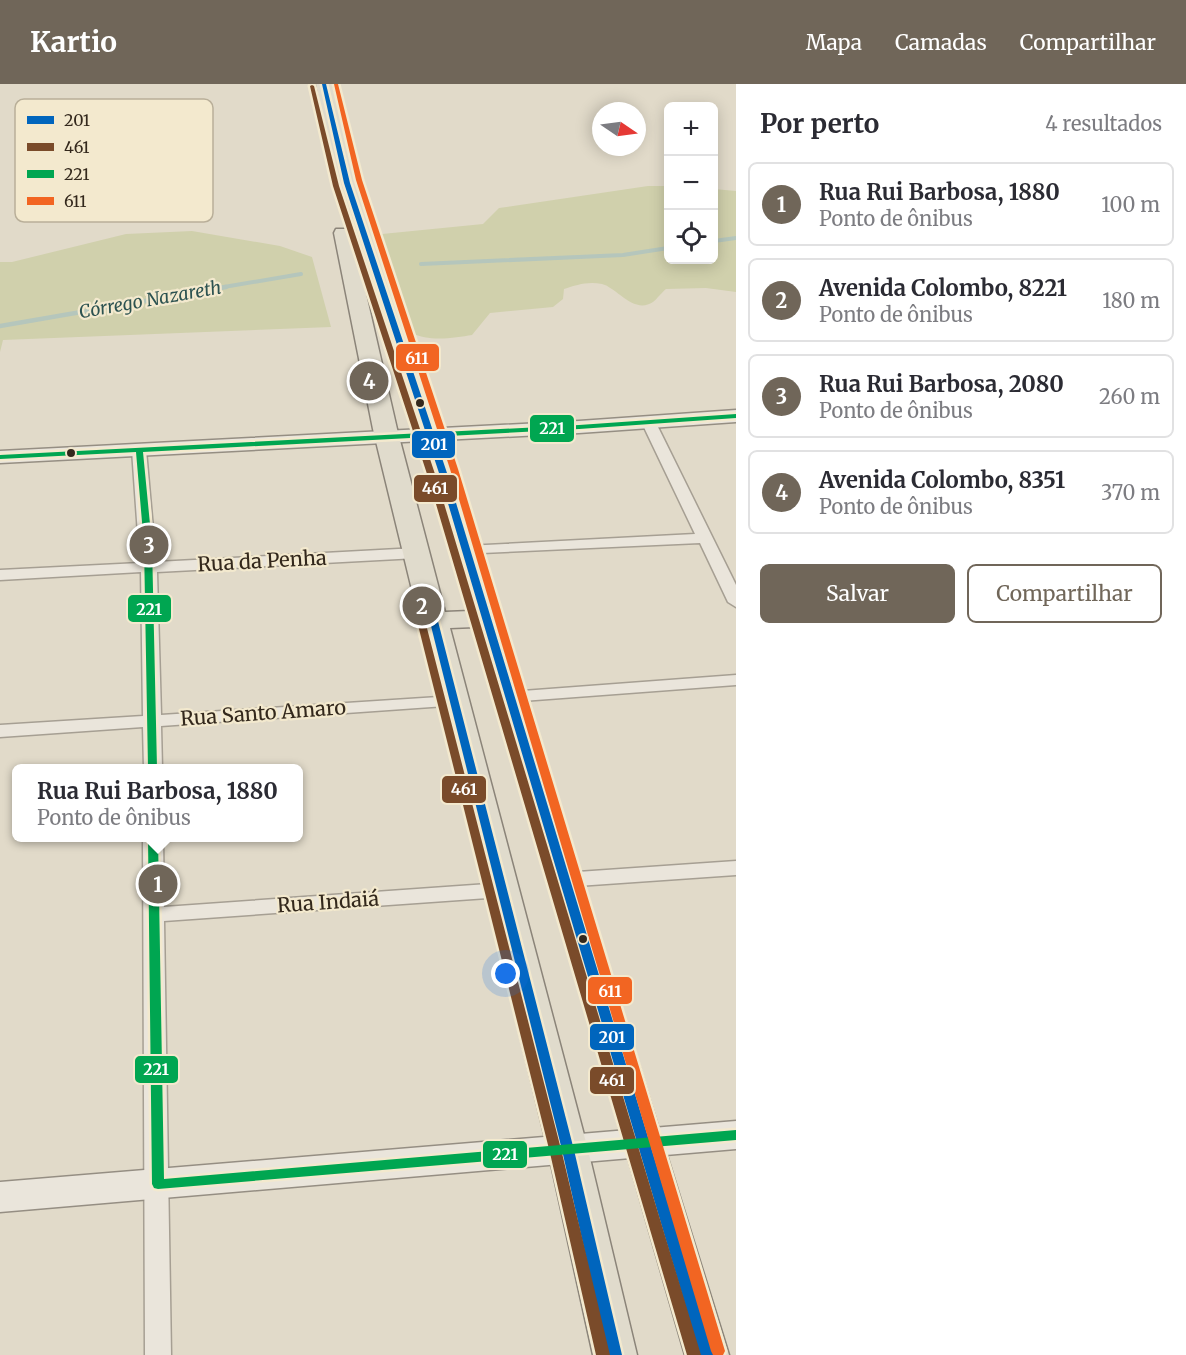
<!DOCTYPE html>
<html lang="pt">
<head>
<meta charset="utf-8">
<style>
	:root { --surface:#fff; --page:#f2f2f3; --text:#2b2b33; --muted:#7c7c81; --line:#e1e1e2; --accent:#706659 }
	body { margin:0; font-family:Merriweather,serif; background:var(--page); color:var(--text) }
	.controls { position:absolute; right:18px; top:18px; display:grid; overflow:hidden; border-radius:9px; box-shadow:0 3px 15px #0003 }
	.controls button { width:54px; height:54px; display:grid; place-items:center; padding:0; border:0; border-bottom:2px solid var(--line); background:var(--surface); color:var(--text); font:30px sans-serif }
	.compass { position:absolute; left:592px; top:18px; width:54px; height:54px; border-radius:50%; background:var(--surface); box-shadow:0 3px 15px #0003; rotate:103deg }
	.you { position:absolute; left:506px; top:890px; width:21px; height:21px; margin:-15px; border:4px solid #fff; border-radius:50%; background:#1a73e8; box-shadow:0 0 0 9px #1a73e833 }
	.badge { display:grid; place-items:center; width:39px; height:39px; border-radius:50%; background:var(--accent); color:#fff; font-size:20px; font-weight:700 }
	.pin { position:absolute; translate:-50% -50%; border:3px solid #fff; box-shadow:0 2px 6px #0006 }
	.popup { position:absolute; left:12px; top:680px; width:291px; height:78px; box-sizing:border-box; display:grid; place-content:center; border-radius:9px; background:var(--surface); filter:drop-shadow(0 2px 4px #0005); font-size:20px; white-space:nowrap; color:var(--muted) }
	.popup b { font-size:22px; color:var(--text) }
	.popup::after { content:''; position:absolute; left:50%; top:100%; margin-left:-12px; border:12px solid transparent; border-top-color:var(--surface) }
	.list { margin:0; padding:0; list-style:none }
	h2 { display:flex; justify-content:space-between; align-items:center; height:78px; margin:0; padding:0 24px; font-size:26px }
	h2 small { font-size:20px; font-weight:400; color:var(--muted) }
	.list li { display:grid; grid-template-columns:39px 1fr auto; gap:18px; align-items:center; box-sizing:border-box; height:84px; margin:0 12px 12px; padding:0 12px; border:2px solid var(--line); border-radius:9px }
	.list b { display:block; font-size:22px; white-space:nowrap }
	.list p { margin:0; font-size:20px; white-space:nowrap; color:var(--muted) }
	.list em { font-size:20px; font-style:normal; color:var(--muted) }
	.actions { display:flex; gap:12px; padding:18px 24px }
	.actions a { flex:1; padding:14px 0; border:2px solid var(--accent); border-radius:9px; text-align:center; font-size:21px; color:var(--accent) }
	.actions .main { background:var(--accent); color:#fff }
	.icon { flex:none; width:33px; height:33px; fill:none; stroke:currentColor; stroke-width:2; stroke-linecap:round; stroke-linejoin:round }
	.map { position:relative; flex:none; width:736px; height:1271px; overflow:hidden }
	header { display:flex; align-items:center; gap:36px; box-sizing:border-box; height:84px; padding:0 30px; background:var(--accent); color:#fff }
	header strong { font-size:28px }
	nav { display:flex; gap:33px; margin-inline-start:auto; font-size:21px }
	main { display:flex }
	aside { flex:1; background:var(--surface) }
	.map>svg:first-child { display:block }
	.green { fill:#d0d0ac }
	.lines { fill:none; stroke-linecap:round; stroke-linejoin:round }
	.stream-far1 { stroke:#b5c6bc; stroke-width:4 }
	.stream { stroke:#b5c6bc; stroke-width:4.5 }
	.street-casing { stroke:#a69f93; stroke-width:3 }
	.secondary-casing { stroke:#958e83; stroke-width:3 }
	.primary-casing { stroke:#8b8479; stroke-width:3 }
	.street { fill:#eae5db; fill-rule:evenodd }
	.secondary { fill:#eae5db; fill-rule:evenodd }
	.primary { fill:#e0dbcc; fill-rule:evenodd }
	.bus-1-casing { stroke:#f3e9ce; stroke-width:5 }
	.bus-2-casing { stroke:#f3e9ce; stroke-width:5 }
	.bus-3-casing { stroke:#f3e9ce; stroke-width:5 }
	.bus-4-casing { stroke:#f3e9ce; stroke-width:5 }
	.bus-1 { fill:#0065bd; fill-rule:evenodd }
	.bus-2 { fill:#7a4b2a; fill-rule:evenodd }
	.bus-3 { fill:#00a651; fill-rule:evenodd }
	.bus-4 { fill:#f26522; fill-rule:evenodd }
	.bus-dot { fill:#33281c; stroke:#f3e9ce; stroke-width:2 }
	.labels { text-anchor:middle; stroke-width:4.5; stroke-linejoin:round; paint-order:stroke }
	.far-water-label { font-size:18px; font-style:italic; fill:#2c5250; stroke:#f3e9ce }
	.street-label { font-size:20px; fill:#33281c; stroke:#f3e9ce }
	.key { fill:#f3e9ce; stroke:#b9af99; stroke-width:1.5 }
	.key-label { font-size:16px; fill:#33281c }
	.line-badge { stroke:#f3e9ce; stroke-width:2 }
	.badge-label { font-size:16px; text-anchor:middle; font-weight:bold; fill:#fff }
</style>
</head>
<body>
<header>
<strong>Kartio</strong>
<nav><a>Mapa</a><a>Camadas</a><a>Compartilhar</a></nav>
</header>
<main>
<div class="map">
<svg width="736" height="1271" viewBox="0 0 736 1271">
	<rect width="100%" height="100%" fill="#e1dac9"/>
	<!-- green -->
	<path class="green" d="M648,102H668V176H714V105L736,107V208L706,204L666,205C662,208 657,215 653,218C634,231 616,203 602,200C588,197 576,201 564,205L563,215L553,223L490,229L472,251C455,254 428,258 412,249C408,247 405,240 402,237L372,151L483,140L499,124Z
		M192,147L280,162L312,173L331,243L3,256L0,268V178H12L126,150Z"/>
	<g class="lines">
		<!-- stream-far1 -->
		<path class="stream-far1" d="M714,157L736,154
			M421,180L623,171L668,164
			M218,204L301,190"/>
		<!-- stream -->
		<path class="stream" d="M0,242L226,203"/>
		<!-- street casing -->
		<g class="street-casing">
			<path id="street" d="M648,333L655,337L736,501V523L728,518L700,459L460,470L458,467L460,464L466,462L695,450L641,337Z
				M139,362L146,366L156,478L417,464L425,469L417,474L157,488L161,631L454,612L460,613L463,617L460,621L161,642L162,684H144L143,643L0,653V641L143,632L141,488L0,496V486L140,479L132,366Z
				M736,591V601L509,618L503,617L500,613L503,609L509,608Z
				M143,754H163L164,823L502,799L509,801L512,806L509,811L502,813L164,837L171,1271H145Z
				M736,777V791L563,803L556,801L553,796L556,791L563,789Z"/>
		</g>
		<!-- secondary casing -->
		<g class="secondary-casing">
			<path id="secondary" d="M736,326V338L579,349L0,379V367L579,337Z
				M736,1037V1065L0,1128V1098Z"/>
		</g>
		<!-- primary casing -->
		<g class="primary-casing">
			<path id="primary" d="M316,0H332L356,99L455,389L729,1271H685L475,543L450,544L588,1066L637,1271H593L548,1066L373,345L334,149L336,145H350L352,149L397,345L445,528L470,527C452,464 435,400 415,338C379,226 339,116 316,0Z"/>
		</g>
		<!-- street -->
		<use href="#street" class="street"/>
		<!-- secondary -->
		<use href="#secondary" class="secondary"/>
		<!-- primary -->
		<use href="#primary" class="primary"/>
		<!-- bus-1 casing -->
		<g class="bus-1-casing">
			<path id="bus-1" d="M322,0H326L350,99L447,389L714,1271H700L439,389L344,99Z
				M425,512H428L432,514L574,1066L622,1271H608L562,1066L424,514Z"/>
		</g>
		<!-- bus-2 casing -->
		<g class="bus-2-casing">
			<path id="bus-2" d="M312,1L314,2L339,102L436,393L701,1271H687L428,393L333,102L310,2Z
				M413,515H416L420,517L562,1069L610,1271H596L550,1069L412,517Z"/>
		</g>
		<!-- bus-3 casing -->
		<g class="bus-3-casing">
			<path id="bus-3" d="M736,330V334L579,345L143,368L152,461L157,684H148L144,461L136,368L0,375V371L579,341Z
				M148,754H158L164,1095L736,1046V1056L158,1105L154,1104L152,1100Z"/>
		</g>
		<!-- bus-4 casing -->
		<g class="bus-4-casing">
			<path id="bus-4" d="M334,0H338L362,96L458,385L725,1267L723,1271H713L711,1267L450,385L356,96Z"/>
		</g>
		<!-- bus-1 -->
		<use href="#bus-1" class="bus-1"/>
		<!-- bus-2 -->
		<use href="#bus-2" class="bus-2"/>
		<!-- bus-3 -->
		<use href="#bus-3" class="bus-3"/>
		<!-- bus-4 -->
		<use href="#bus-4" class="bus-4"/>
	</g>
	<!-- markers -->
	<g class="bus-dot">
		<circle cx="420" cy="319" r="5"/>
		<circle cx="71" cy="369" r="5"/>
		<circle cx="583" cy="855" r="5"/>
	</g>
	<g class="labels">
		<!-- far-water labels -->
		<g class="far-water-label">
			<text transform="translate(150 216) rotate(-10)" y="6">Córrego Nazareth</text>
		</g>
		<!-- street labels -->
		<g class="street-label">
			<text transform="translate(262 477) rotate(-3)" y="7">Rua da Penha</text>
			<text transform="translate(263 629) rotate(-4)" y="7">Rua Santo Amaro</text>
			<text transform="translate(328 818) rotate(-4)" y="7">Rua Indaiá</text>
		</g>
	</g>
	<!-- legend -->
	<rect x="15" y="15" width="198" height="123" rx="9" class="key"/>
	<rect x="27" y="32" width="27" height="8" fill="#0065bd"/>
	<rect x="27" y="59" width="27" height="8" fill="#7a4b2a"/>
	<rect x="27" y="86" width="27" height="8" fill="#00a651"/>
	<rect x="27" y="113" width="27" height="8" fill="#f26522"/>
	<g class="key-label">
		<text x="64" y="42">201</text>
		<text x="64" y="69">461</text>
		<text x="64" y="96">221</text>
		<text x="64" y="123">611</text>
	</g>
	<g class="line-badge">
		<rect x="395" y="259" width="45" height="29" rx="6" fill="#f26522"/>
		<rect x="529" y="330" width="46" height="29" rx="6" fill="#00a651"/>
		<rect x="411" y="346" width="45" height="29" rx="6" fill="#0065bd"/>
		<rect x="413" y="390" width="45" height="29" rx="6" fill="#7a4b2a"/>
		<rect x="127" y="510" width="45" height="29" rx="6" fill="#00a651"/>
		<rect x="441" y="691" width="46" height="29" rx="6" fill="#7a4b2a"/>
		<rect x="587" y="892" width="46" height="29" rx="6" fill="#f26522"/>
		<rect x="589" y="939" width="46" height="28" rx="6" fill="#0065bd"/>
		<rect x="134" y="971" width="45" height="29" rx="6" fill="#00a651"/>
		<rect x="589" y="982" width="46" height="29" rx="6" fill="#7a4b2a"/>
		<rect x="482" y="1056" width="46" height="29" rx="6" fill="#00a651"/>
	</g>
	<g class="badge-label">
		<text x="417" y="280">611</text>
		<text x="552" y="350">221</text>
		<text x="434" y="366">201</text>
		<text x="435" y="410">461</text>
		<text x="149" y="531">221</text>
		<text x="464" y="711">461</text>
		<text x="610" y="913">611</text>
		<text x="612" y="959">201</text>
		<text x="156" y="991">221</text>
		<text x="612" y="1002">461</text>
		<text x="505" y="1076">221</text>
	</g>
</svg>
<div class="controls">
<button>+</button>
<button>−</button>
<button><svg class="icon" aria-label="locate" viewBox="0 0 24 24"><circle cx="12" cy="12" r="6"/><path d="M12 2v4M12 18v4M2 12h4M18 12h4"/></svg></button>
</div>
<svg class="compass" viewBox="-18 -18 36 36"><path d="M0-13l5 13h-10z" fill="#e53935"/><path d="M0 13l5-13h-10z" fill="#7c7c81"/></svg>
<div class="you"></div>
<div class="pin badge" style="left:158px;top:800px">1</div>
<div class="popup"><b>Rua Rui Barbosa, 1880</b>Ponto de ônibus</div>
<div class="pin badge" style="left:422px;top:522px">2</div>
<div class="pin badge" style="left:149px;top:461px">3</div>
<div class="pin badge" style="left:369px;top:297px">4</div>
</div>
<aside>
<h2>Por perto<small>4 resultados</small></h2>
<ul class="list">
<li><span class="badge">1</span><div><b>Rua Rui Barbosa, 1880</b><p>Ponto de ônibus</p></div><em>100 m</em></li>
<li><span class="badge">2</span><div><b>Avenida Colombo, 8221</b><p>Ponto de ônibus</p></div><em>180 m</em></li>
<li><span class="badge">3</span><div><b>Rua Rui Barbosa, 2080</b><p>Ponto de ônibus</p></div><em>260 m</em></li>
<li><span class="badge">4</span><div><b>Avenida Colombo, 8351</b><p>Ponto de ônibus</p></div><em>370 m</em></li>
</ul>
<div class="actions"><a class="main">Salvar</a><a>Compartilhar</a></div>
</aside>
</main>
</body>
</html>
